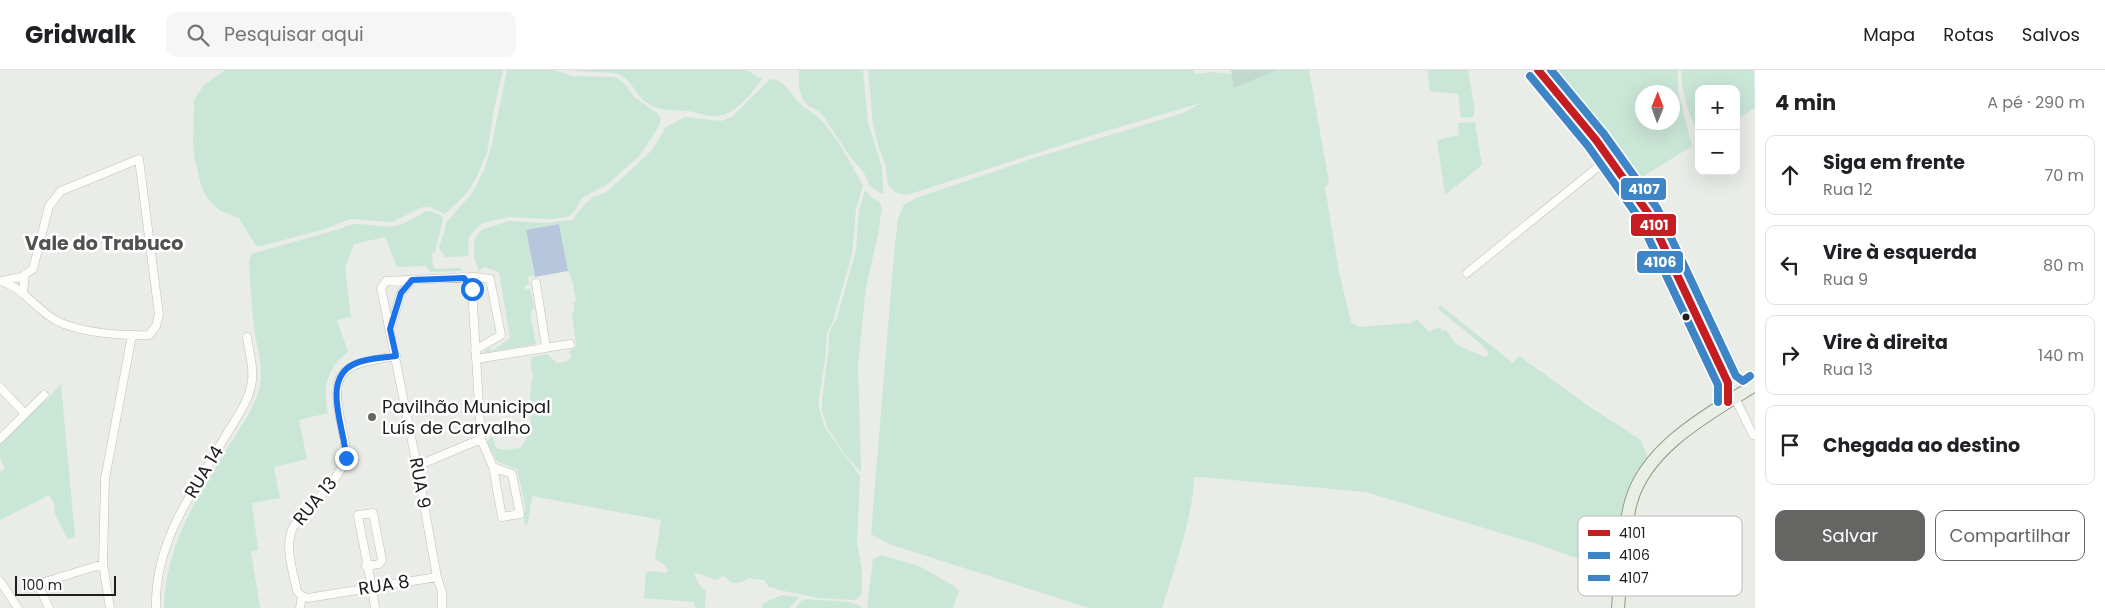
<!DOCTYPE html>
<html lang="pt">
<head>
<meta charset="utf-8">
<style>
	:root { --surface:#fff; --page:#f6f6f6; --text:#202124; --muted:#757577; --line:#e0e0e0; --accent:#656664 }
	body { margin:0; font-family:Poppins,sans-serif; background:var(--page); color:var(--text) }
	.controls { position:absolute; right:15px; top:15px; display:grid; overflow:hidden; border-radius:10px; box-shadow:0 5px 20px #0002 }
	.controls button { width:45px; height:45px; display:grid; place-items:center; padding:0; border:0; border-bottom:1px solid var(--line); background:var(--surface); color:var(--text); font:25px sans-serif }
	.compass { position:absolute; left:1635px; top:15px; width:45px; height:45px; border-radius:50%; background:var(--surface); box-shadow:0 5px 20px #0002; rotate:1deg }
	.scale { position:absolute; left:15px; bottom:12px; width:101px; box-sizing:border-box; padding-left:5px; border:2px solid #1e1e1e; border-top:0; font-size:14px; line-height:18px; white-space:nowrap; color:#1e1e1e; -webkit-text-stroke:4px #fff; paint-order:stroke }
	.stop { position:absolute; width:15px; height:15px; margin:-11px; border:4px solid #1a73e8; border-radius:50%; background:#fff }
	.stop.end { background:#1a73e8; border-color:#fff; box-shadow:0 1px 5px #0008 }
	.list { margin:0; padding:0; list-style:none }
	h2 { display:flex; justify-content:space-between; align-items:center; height:65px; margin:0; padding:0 20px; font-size:21px }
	h2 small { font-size:16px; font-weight:400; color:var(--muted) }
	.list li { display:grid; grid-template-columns:32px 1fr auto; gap:15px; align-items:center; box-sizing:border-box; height:80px; margin:0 10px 10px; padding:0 10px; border:1px solid var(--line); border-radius:10px }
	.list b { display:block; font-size:19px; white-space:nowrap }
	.list p { margin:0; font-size:16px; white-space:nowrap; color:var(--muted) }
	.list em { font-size:16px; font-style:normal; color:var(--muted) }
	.actions { display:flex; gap:10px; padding:15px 20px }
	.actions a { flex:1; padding:11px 0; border:1px solid var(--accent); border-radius:10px; text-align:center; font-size:18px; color:var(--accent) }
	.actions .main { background:var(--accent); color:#fff }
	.icon { flex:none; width:28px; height:28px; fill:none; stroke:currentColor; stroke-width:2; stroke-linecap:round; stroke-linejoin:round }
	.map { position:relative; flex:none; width:1755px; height:538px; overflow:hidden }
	header { display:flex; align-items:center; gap:30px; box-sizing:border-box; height:70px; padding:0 25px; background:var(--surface); border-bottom:1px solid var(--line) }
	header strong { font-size:24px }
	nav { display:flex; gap:28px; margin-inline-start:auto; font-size:18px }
	.search { width:350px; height:45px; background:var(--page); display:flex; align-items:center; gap:12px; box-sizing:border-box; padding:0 18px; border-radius:10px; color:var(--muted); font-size:19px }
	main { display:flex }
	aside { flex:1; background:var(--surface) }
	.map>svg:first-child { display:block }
	.grass { fill:#cae6d7; fill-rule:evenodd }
	.forest { fill:#c0d9cf }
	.pitch { fill:#b5c6dd }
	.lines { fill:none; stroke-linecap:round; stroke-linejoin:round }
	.street-casing { stroke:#bebfbd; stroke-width:9 }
	.primary-casing { stroke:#8e9f86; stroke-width:14 }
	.street { stroke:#fcfcfb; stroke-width:8 }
	.primary { stroke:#e9efe5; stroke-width:12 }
	.bus-1-casing { stroke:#fff; stroke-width:11 }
	.bus-2-casing { stroke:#fff; stroke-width:11 }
	.bus-3-casing { stroke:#fff; stroke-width:11 }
	.bus-1 { stroke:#c61d23; stroke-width:8 }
	.bus-2 { stroke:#3d85c6; stroke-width:8 }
	.bus-3 { stroke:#3d85c6; stroke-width:8 }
	.route { stroke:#1a73e8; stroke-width:6 }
	.bus-dot { fill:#1e1e1e; stroke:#fff; stroke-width:2 }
	.poi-dot { fill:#656664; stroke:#fff; stroke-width:2 }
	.labels { text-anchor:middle; stroke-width:5; stroke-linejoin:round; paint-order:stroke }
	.poi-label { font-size:18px; fill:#1e1e1e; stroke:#fff; text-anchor:start }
	.street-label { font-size:18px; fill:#1e1e1e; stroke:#fff }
	.neighbourhood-label { font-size:19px; font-weight:bold; fill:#515151; stroke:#fff }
	.key { fill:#fff; stroke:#bcbcbc; stroke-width:1 }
	.key-label { font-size:14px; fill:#1e1e1e }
	.line-badge { stroke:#fff; stroke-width:2 }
	.badge-label { font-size:14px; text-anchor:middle; font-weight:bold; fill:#fff }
</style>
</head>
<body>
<header>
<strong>Gridwalk</strong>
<div class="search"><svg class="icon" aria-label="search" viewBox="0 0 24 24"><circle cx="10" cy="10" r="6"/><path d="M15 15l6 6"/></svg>Pesquisar aqui</div>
<nav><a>Mapa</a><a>Rotas</a><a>Salvos</a></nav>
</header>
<main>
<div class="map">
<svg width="1755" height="538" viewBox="0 0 1755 538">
	<rect width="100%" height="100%" fill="#e9ece7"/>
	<!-- grass -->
	<path class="grass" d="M225,0H503L494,39L487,83L476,108L466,124L445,144L430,137H423L392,152L350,149L325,159L261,176H256L239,148L219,140L207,128L201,115L195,90L193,76L194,30L203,16Z
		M507,0H554L572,6L615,7L624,13L634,27L657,43L660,48V54L640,85L608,114L582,128L574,142L568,147L551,149L508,147L483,153L475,159L469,167L468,186L445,187L439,178L447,152L473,122L485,98L492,74Z
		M572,0H746L762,9C751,24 735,46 715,46C706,47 697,42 688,41C674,40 660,42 647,33C636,26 633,12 621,5C609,0 587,4 572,0Z
		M799,0H863L868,53L882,97L883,123H880L870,116L864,103L849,85L826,50L820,42L808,36L802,28L799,17Z
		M868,0H1194L1195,4L1211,2L1232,4L1234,18L1277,0H1309L1329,112L1325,118L1339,202L1351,253L1359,257L1411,253L1417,249L1429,262L1439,257L1442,261L1445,260C1450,264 1452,270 1456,274C1459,276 1483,287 1487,287L1488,282L1480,273L1438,239L1440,235L1513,293L1519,286L1590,337L1641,370L1647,386L1640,404L1616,502L1537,474L1366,422L1200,407H1194C1193,448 1174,499 1162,538H1089L889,474L871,464L894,184L898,148L904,135L916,128L1031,89L1183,43L1204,32L1093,65L907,125L897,123L888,116L886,97L878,75L873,55Z
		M1427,0H1468L1475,41L1473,47L1461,48L1458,24L1430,21Z
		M1543,0H1678V21L1692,76L1636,111L1563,26ZM1642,22H1672V52H1642Z
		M1681,0H1754L1755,38L1736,50V19H1699V64C1688,43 1682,24 1681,0Z
		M772,9C786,11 791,25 800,34C806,39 813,42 819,48C837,66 851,94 863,116L856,139L852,184L833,251L827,263L825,290L818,335L825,358L860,406L857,473L862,501V524L857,529L852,530L819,528L779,520L768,516L764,510L748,508L742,512L732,513L724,506L715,510L697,503L694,504L700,516L706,521L705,538H696L693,532L644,528L646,503L651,501L665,503L668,501L665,495L655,489L661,450L532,426L528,453L525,455L523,444L526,439L517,399L498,392L493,384L495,382H492L487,372L492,366L496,378L505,380L520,378C539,354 526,336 532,310C534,302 528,295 532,287L547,284L557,293L566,292L572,287L569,282L576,276L572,242L575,241L573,233L576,232L573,213L568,201L559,154L526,160L534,206L528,207L529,214L525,216V220L530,219L534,237L530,243L536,274L483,283L489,278L492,281L510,268L499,202L484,197L479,201L474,188V170L481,160L509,151L545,153L572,150L584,135L592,128L606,122L630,101L653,79L666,57L685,47L721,51L732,47L768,11Z
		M1475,52L1482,95L1445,125L1437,70L1459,65L1458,53Z
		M865,120L872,128L879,132L882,137L878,164L866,217L858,295L861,402L844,383L827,357L822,341V330L829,276V262L837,248L856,180L859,141Z
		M426,141H431L442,146C444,154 436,173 435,183H432L433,195L435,199L460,198L462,201L430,202L426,196L397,197L385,167L354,174L345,198L351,247L337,250L348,282C327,297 322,318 328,343L299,350L307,389L274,397L280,428L252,433L258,480L251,482L260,538H164C166,474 196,430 228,377C239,359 253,341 259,320C265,296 255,273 253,249C251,230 250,211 249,192L251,184L343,158C360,148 379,161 398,155C407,153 417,146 426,141Z
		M61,314L75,467L68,469L54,442L55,435L49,425L0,450V402L5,399L0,388V373L41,333L46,331Z
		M881,485L919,496L954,516L959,521L953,538H867L873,489Z
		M782,525L799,527L790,538H761L764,533Z
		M807,529C822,532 853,528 862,538H795L801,531Z"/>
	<!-- forest -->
	<path class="forest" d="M1231,0H1277L1234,18Z"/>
	<!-- pitch -->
	<path class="pitch" d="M559,154L568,201L535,207L526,160Z"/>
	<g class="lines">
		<!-- street casing -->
		<g class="street-casing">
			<path id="street" d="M1538,0L1596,70L1648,143L1728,313V332
				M1467,203L1609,88
				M463,207L472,219L481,369L493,397L512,404L520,444L502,447L493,397
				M0,211H1L21,207L33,199L49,136L61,121L139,89L159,245L156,256L149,265C122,266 81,263 57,251C36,240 24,218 1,211
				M536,213L546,277
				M23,223L25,204
				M391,257L401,223L412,210
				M476,289L570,274
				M0,317L25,344
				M1735,328L1753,365L1755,364
				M0,369L44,325
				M417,396L481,369
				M366,496L379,494L382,490L373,443L358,445C363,476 371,507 375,538
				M0,511L18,538
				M302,526L297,521C293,501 284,477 293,457C305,443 340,408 344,392C348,380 344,369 342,358C329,299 340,295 396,286
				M302,526L308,528L437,507
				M49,538L38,514L103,494
				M110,538L103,494L105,409L132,265
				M156,538C154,473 193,421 225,367C234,351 247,335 251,316C255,300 249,283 247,267
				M300,538L302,526
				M442,538V522L437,507L417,396L381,218L386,211L475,207L490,209L501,265L475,280"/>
		</g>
		<!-- primary casing -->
		<g class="primary-casing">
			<path id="primary" d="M1618,538C1621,503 1622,466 1631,432C1646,377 1710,343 1755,315"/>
		</g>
		<!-- street -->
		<use href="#street" class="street"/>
		<!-- primary -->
		<use href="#primary" class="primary"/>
		<!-- bus-1 casing -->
		<g class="bus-1-casing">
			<path id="bus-1" d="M1538,0L1596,70L1648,143L1728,313V332"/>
		</g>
		<!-- bus-2 casing -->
		<g class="bus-2-casing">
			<path id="bus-2" d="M1530,6L1588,76L1639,148L1718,315V332"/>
		</g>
		<!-- bus-3 casing -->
		<g class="bus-3-casing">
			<path id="bus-3" d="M1551,0L1604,64L1657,138L1736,306L1743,311L1750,306"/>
		</g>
		<!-- bus-1 -->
		<use href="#bus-1" class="bus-1"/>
		<!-- bus-2 -->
		<use href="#bus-2" class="bus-2"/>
		<!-- bus-3 -->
		<use href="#bus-3" class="bus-3"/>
	</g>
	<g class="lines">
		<!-- route -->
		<path class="route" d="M346,388C346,361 320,310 354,294C366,288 382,288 396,286L390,259L401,223L412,210L464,208L472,219"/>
	</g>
	<!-- markers -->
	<circle class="bus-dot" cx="1686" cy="247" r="4.5"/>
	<circle class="poi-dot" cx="372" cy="347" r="5"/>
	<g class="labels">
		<!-- poi labels -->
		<g class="poi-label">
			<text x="382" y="343">Pavilhão Municipal<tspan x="382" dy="21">Luís de Carvalho</tspan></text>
		</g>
		<!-- street labels -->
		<g class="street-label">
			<text transform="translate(204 402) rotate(-59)" y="6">RUA 14</text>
			<text transform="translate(420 413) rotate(80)" y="6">RUA 9</text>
			<text transform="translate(315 431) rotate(-50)" y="6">RUA 13</text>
			<text transform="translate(384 515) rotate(-9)" y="6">RUA 8</text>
		</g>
		<!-- neighbourhood labels -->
		<g class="neighbourhood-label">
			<text x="104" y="180">Vale do Trabuco</text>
		</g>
	</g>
	<!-- legend -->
	<rect x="1578" y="446" width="164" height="80" rx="8" class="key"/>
	<rect x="1588" y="460" width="22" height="6" fill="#c61d23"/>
	<rect x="1588" y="482" width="22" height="7" fill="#3d85c6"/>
	<rect x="1588" y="505" width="22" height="6" fill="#3d85c6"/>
	<g class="key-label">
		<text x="1619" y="468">4101</text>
		<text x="1619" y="490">4106</text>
		<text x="1619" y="513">4107</text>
	</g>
	<g class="line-badge">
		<rect x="1620" y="107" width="47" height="24" rx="5" fill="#3d85c6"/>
		<rect x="1630" y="143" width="47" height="24" rx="5" fill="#c61d23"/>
		<rect x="1636" y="180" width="48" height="24" rx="5" fill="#3d85c6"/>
	</g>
	<g class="badge-label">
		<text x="1644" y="124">4107</text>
		<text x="1654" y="160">4101</text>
		<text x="1660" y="197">4106</text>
	</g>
</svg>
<div class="controls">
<button>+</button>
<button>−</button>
</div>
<svg class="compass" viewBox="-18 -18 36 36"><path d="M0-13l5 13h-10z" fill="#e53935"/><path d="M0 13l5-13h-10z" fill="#757577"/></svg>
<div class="scale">100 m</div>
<div class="stop" style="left:472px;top:219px"></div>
<div class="stop end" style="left:346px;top:388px"></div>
</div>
<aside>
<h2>4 min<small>A pé · 290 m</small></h2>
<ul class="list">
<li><svg class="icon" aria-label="ahead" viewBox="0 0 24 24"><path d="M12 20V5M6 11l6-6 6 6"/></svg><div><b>Siga em frente</b><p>Rua 12</p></div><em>70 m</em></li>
<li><svg class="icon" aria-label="left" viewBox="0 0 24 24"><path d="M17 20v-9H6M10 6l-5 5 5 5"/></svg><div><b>Vire à esquerda</b><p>Rua 9</p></div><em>80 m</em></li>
<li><svg class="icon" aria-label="right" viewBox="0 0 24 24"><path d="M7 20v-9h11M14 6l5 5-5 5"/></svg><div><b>Vire à direita</b><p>Rua 13</p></div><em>140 m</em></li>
<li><svg class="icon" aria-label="arrive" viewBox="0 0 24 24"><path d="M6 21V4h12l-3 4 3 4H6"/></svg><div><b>Chegada ao destino</b></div></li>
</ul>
<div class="actions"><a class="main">Salvar</a><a>Compartilhar</a></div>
</aside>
</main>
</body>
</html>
